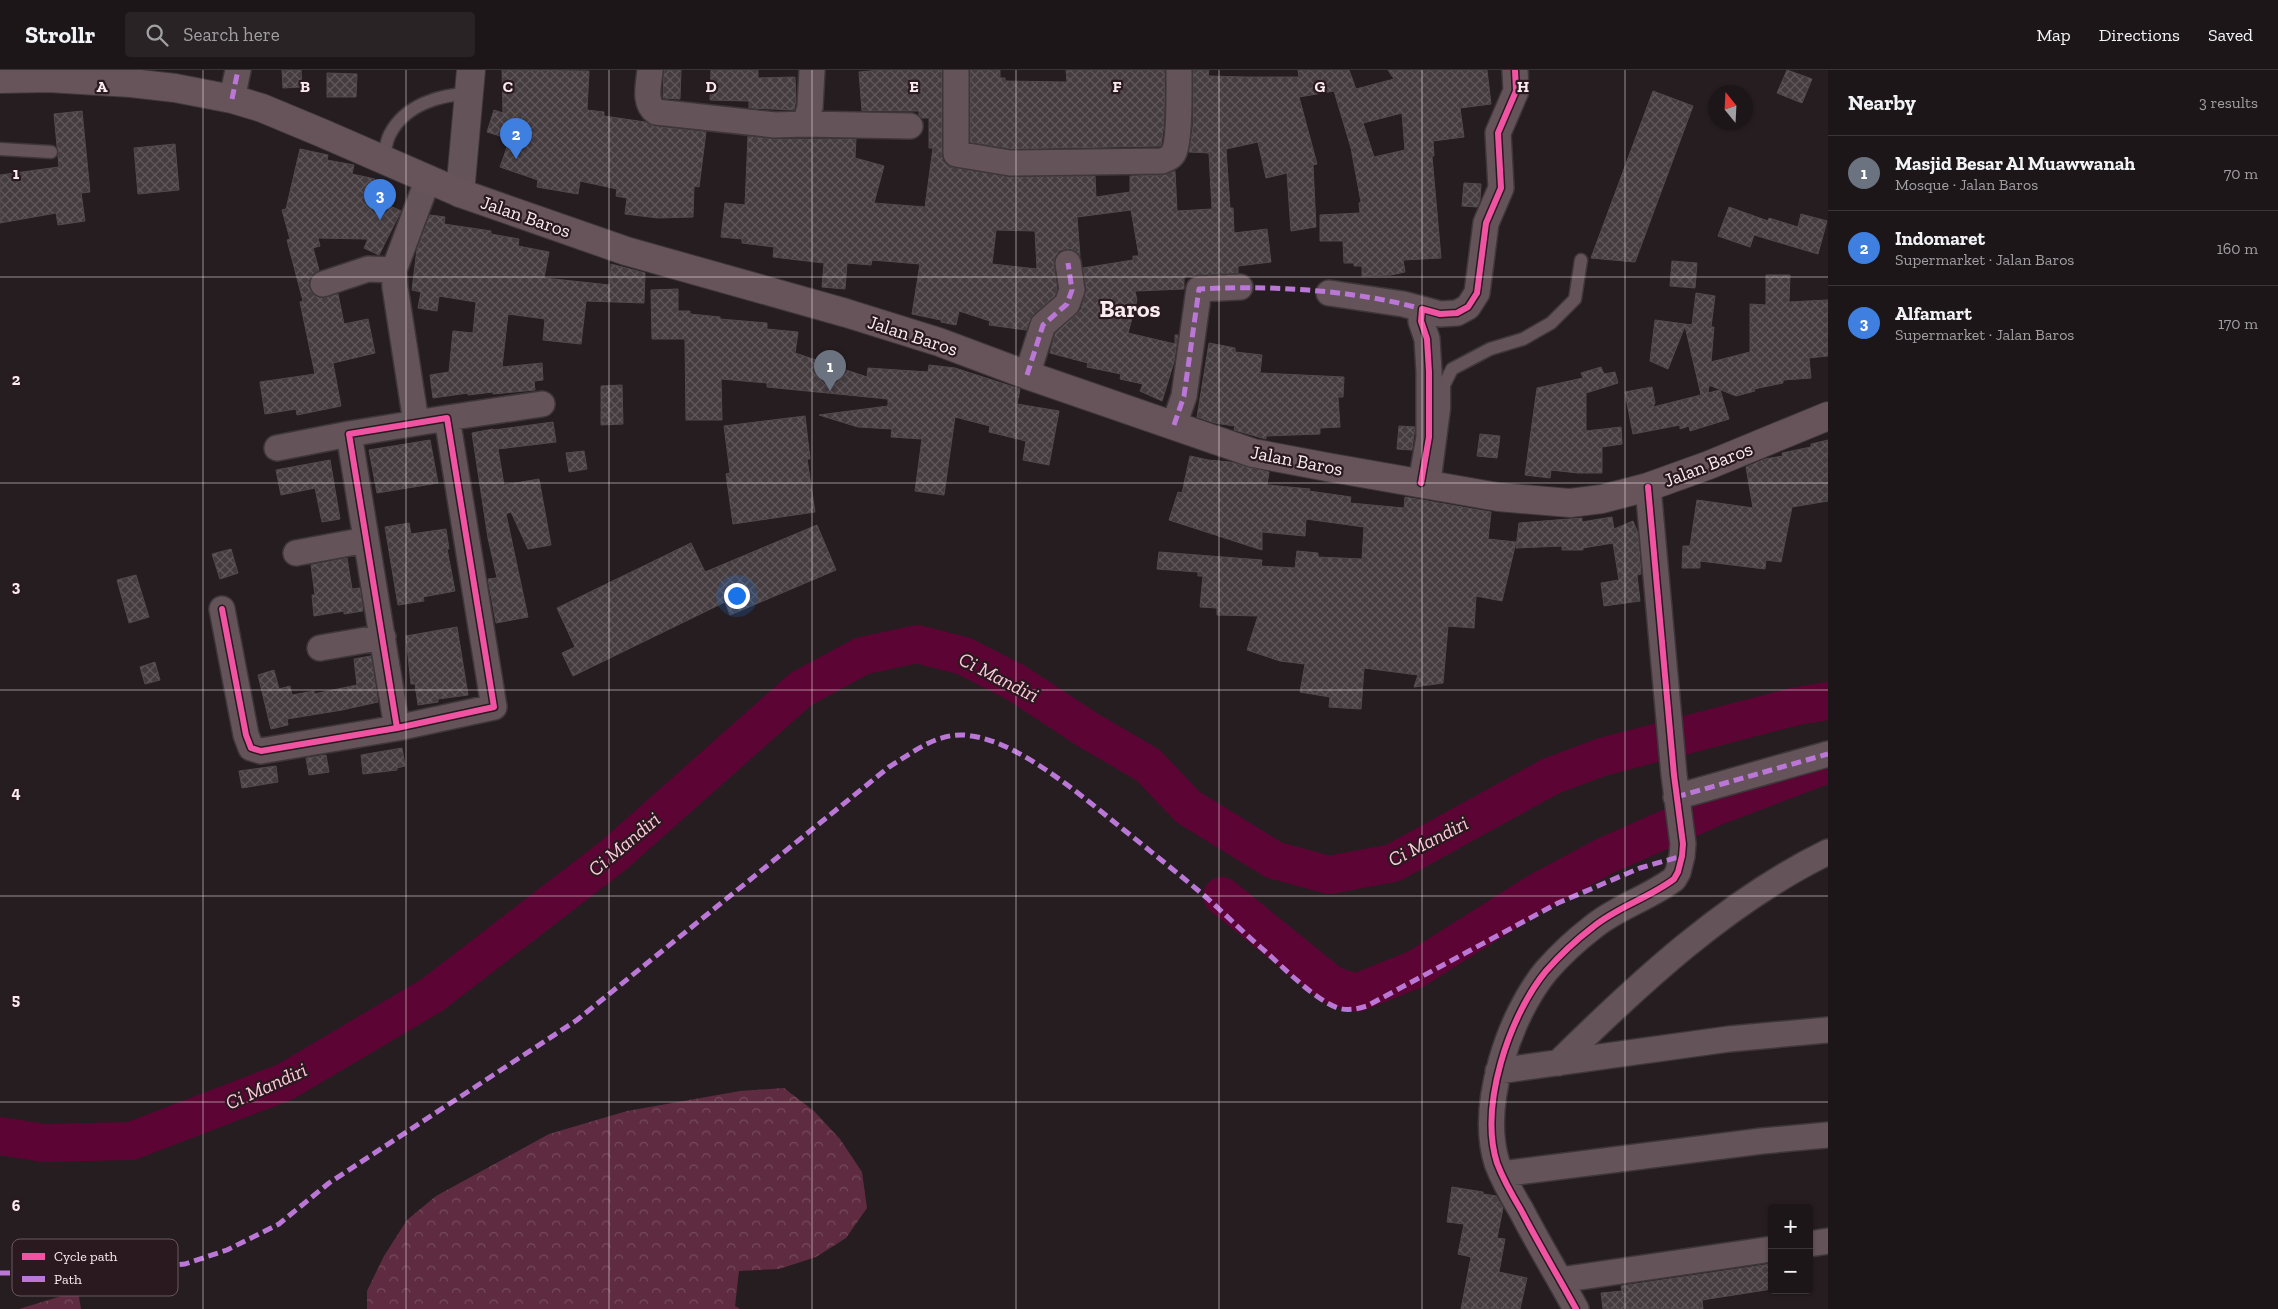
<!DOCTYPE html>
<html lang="en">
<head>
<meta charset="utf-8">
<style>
	:root { --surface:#1c1618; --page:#292325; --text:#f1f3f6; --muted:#a09fa2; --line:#3a3537; --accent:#7c3aed }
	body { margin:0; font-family:"Zilla Slab",serif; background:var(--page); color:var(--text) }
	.controls { position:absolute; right:15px; bottom:15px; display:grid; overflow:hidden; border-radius:5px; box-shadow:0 1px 4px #0004 }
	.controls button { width:45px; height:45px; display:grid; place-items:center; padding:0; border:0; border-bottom:1px solid var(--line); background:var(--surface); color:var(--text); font:25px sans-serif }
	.compass { position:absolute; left:1708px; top:15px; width:45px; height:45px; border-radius:50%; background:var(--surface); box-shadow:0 1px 4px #0004; rotate:342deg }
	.you { position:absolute; left:736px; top:525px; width:18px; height:18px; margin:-12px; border:4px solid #fff; border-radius:50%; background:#1a73e8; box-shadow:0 0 0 8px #1a73e833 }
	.badge { display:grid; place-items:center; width:32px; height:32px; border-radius:50%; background:var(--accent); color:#fff; font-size:16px; font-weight:700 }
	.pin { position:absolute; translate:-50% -41px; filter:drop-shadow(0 1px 2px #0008) }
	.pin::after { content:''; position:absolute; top:26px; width:18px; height:15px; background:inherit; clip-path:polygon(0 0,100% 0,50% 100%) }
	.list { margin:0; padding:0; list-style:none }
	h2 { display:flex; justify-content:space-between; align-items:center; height:65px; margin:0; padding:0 20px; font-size:21px }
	h2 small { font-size:16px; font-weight:400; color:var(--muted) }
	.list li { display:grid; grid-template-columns:32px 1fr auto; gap:15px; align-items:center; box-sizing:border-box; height:75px; padding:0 20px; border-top:1px solid var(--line) }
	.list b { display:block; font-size:19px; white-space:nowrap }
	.list p { margin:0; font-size:16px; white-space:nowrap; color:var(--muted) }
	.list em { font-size:16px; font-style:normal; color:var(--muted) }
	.icon { flex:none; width:28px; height:28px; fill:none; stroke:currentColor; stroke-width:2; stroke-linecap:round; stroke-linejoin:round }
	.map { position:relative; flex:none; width:1828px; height:1239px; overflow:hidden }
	header { display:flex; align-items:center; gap:30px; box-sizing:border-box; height:70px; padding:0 25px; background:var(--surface); border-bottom:1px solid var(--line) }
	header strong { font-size:24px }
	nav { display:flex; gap:28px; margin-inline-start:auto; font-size:18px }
	.search { width:350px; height:45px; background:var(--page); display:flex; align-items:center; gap:12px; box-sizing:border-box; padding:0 18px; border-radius:5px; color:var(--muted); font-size:19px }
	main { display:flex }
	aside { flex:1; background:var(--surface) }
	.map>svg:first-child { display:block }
	.forest { fill:url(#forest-crowns) }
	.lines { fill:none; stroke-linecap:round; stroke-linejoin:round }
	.river { stroke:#5c0534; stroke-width:38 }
	.building { fill:url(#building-cross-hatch); stroke:#51494b; fill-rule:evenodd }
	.service-casing { stroke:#3e373a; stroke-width:15 }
	.minor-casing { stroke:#3e373a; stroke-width:28 }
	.tertiary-casing { stroke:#3e373a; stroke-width:30 }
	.primary-casing { stroke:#3e373a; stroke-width:30 }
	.service { stroke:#65535a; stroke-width:12 }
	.minor { stroke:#65535a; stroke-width:25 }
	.tertiary { stroke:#65535a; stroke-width:28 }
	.primary { stroke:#67545b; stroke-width:28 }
	.quiet { stroke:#ba77d6; stroke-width:5; stroke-dasharray:10 5; stroke-linecap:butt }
	.cycleway-casing { stroke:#2a191f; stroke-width:9 }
	.cycleway { stroke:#f153a3; stroke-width:6 }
	.grid { fill:none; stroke:#f9ecf0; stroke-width:1; stroke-opacity:0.55 }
	.labels { text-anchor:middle; stroke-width:4.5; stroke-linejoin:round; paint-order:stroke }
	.street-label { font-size:19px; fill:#f9ecf0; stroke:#2a191f }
	.water-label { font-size:20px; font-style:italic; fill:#fdc9db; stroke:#2a191f }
	.district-label { font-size:24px; font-weight:bold; fill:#f9ecf0; stroke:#2a191f }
	.key { fill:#2a191f; stroke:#68585e; stroke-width:1 }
	.key-label { font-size:14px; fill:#f9ecf0 }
	.grid-label { font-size:16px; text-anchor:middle; font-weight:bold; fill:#f9ecf0; stroke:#2a191f; stroke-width:4.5; stroke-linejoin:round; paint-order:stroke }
</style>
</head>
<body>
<header>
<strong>Strollr</strong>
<div class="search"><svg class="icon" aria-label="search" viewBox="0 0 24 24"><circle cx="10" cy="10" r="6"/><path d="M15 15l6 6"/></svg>Search here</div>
<nav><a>Map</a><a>Directions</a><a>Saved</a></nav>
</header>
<main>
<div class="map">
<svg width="1828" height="1239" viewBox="0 0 1828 1239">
	<defs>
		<pattern id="forest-crowns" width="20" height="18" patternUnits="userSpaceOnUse" patternTransform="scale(1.25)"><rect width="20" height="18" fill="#5e2b40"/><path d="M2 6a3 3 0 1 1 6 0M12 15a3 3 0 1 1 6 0" fill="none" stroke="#764a5c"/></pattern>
		<pattern id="building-cross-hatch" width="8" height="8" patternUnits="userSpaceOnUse" patternTransform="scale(1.25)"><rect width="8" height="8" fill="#453c40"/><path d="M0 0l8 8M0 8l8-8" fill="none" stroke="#61585c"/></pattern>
	</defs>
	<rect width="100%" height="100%" fill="#261d20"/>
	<!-- forest -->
	<path class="forest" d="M784,1018L814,1041L840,1069L862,1102L867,1138L846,1168L816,1187L779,1199L739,1201L735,1236L740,1239H367V1221L384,1186L407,1150L436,1126L549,1064L627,1041L740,1021Z
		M78,1221L81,1239H19Z"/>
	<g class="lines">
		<!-- river -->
		<path class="river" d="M1222,826L1332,915L1356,923L1416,899L1538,822L1605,786L1720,735L1828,694
			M0,1066L44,1073L131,1071L285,1012L432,925L614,785L801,619L862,586L917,574L964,586L1015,612L1088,660L1148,695L1188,737L1274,790L1329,805L1393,793L1551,706L1602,687L1797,636L1828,631"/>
	</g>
	<!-- building -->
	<path class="building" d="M282,0H301L302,17L283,18Z
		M502,0L589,1L587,40L604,42V46L645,52L654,56L706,62L699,117L694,116L693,147L658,148L625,144L627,128L616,126L617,119L580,111L578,124L537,117L538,110L500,97L510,69L487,62L494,40L503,43Z
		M664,0H681L680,29L663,28Z
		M711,0H758V8L795,7L796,30L794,40L749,38V31L710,30Z
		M880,0H942V84L943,91L948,96L1010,107L1095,106L1096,127L1130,122V106L1163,105L1175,101L1177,141L1212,139L1209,83L1189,82L1193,56V0H1209L1208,6L1246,7H1299L1298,0H1349L1356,19L1394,9L1388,0H1487L1491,34L1460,38L1464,67L1433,71L1434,86H1432L1441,188L1403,190L1405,202L1391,205L1362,206V196H1354V193H1344L1343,171H1320V145L1360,143L1359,133L1361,132L1351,78L1334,21L1299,27L1317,94L1313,95L1316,157L1291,161L1287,103L1266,108L1258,72L1226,79L1230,138H1233L1234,163L1267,159L1271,192L1238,196V203L1184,207V219L1135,221L1137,230L1128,263L1175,274V265H1178L1174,292L1162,331L1140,321L1143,314L1120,309L1121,304L1087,297L1088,293L1050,283L1055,263L1081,239L1086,218L1083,198L1133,190V186H1139L1131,140L1077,147L1080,186L1074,180L1066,179L1059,181L1055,187L1054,195L1057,219L1055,226L1033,245L1026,260L989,255L990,251L959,241L956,255L941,252V250L912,244L920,194L872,190L871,195L847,193L845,219L822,217L824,193L773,187L774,177L742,173V169L721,167L725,133L745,135L748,66L775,69H856L855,88L884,96L874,133L925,137L933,78H929V48H922L919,45V41H862L859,2ZM1402,43L1405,80L1374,87L1363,53ZM996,160L1035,161L1037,199L992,194Z
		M970,0H1000V8H1005V11L1067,12L1066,0H1165L1164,54L1161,76L1011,79L970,72Z
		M1787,0L1812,9L1802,33L1777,23Z
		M327,3L357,4L356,27H327Z
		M1653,21L1693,36L1635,192L1591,188Z
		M82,41L90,122L81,123L85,151L58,155L56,143L0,153V105L59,97L54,44Z
		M175,74L179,120L138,124L134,78Z
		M300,79L328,85L327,90L354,95L352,104L375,109L371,127L401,141L379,185L364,178L368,169L318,168L320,176L313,178L319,200L313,204L309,211L310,219L314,225L321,228L338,224L344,254L368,249L375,283L333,293L341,336L297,345L296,339L265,344L260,312L315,304L300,232L303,231L287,170L290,169L282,140L286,139Z
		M1464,113L1481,114L1480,130L1477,137L1462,136Z
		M1729,137L1768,151L1769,148L1798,157L1801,144L1827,151L1818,184L1754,165L1750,177L1718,166Z
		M430,145L445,147L444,154L491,161V164L519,169L518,176L549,182L544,208L610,215L611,194L645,203L644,233L586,231L581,274L543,270L545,249L508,244L502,297L542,293L543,310L534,311L535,320L493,324V322L468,325V323L433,328L430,305L449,302L453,261L473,263L476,232L439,226L437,241L418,238L421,222L412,220L417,179Z
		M1672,191L1697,193L1695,218L1670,216Z
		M1766,205H1790L1789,232L1828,230V286L1809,288L1811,308L1783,310V313L1754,319L1755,321L1736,326L1709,315L1708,323L1720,320L1729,349L1690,361L1689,356L1680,359V355L1633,364L1625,322L1652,317L1655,333L1653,337L1701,325L1685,256L1668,299L1650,291L1655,250L1692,255L1696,223L1715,226L1711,257H1714L1711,292L1750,282V234L1766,235Z
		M678,219V241H690V244L720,247V249L767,253V259L798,262L795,283L867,307L868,298L928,302L929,295L955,298L1020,319L1017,334L1059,341L1049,395L1023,390L1026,371L989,362L990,356L955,347L944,425L915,421L922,369L891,367L892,359L858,357L819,345L888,336V329L767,317V313L721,309L722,350H686L685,269H652L651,220Z
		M1209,273L1235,278V282L1262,285L1260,303L1344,307L1343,327H1338L1340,357L1320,358V364L1266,366V369L1234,360L1235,356L1215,353L1197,347Z
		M1601,297L1604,304L1615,302L1618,313L1586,323V361L1621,357L1622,374L1602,377V403H1578L1551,400L1550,408L1525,405L1537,318L1583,308L1581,303Z
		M622,315L623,354L601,355V316Z
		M805,346L810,389H807L815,442L733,454L726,404L730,403L724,356Z
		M553,352L556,372L498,379L504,415L539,409L551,475L528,479L511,442L506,444L528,547L496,553L488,509L497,508L488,468L472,363L493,359L494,360Z
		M1399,356L1415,357L1412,380L1397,379Z
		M1480,364L1500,366L1497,388L1477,386Z
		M430,370L438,413L377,423L369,380Z
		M1828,370V431L1792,437L1781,492L1766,490L1765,499L1700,491V498H1682L1683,476H1690L1697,430L1753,438L1746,397L1765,389L1783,386L1782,383L1811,377V374Z
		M584,381L587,399L569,402L566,383Z
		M1190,386L1208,390L1230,392L1269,402L1267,415L1310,419L1309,421L1351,427L1350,433L1404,438L1405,427L1491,442L1488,469L1516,472L1502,531L1476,526L1474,558L1448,556L1443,613L1414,617L1418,605L1364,598L1361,639L1329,637L1330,627L1300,622L1305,594L1280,591L1247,580L1258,546L1217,545V538L1200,537L1203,506H1198V502L1157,499L1159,482L1262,490L1261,496L1295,498L1297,481L1318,483V487L1362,489L1364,457L1306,449L1305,466L1262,462V480L1169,450L1178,422L1182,423Z
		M330,390L340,449L322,452L315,418L281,425L276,400Z
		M1612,447L1614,459L1633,451L1638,463L1641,504L1637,505L1640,531L1604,536L1601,513L1619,510L1613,473L1583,478V480H1562V476L1516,478L1519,453L1582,448V452Z
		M409,453L411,464L446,459L449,479H447L455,521L423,527L424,531L398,535L385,457Z
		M817,455L836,500L730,545L725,532L573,606L562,583L575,577L557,538L691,473L705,502Z
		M231,479L238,503L220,509L212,484Z
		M347,488L352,519L360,518L363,541L344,544V541L314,546L312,525H315L311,495Z
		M136,505L149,547L129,553L117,510Z
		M457,557L468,625L438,629V632L418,635L415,614H411L406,566Z
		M371,586L378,632L342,640L287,649L288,655L271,659L258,605L274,600L279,619L290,616L292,625L314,621V624L357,615L354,589Z
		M155,592L160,610L145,614L140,597Z
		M402,678L405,696L397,698V700L363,704L361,685Z
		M326,685L329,702L309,705L306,688Z
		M276,696L278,712L242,718L239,701Z
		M1452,1117L1483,1122V1124L1496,1126L1503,1138L1497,1168L1505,1169L1499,1202L1527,1208L1520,1239H1461L1471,1187L1458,1184L1464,1154L1447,1152Z
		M1771,1194L1772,1219L1702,1230L1703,1239H1603L1601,1223L1622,1221L1621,1216Z"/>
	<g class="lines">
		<!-- service casing -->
		<g class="service-casing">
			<path id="service" d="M0,79L51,82
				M383,90C385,82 386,71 390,64C405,35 440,24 470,24
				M1434,415L1444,339V315L1452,299L1490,279L1523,269L1551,253L1575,229L1581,190"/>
		</g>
		<!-- minor casing -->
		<g class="minor-casing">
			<path id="minor" d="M650,0C649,14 643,33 656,42L775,55L805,54L810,37L812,0
				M956,0V84L1010,93L1162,91C1167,89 1172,87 1174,82C1180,69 1179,17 1179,0
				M232,29L238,0
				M805,54L910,56
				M323,214L368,199L394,200
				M1329,223L1403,234L1422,239
				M1027,305L1043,255L1067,234L1072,220L1068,193
				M447,348L542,334
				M416,352L395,217L394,200L428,109
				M1174,355L1184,326L1199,219L1240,217
				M277,378L349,364
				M1421,413L1429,367V302L1427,269L1421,251L1422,239L1440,244L1457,243L1468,237L1477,223L1486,153L1501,118L1498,63L1516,21L1515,0
				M296,483L366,470
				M222,539L246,665L251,678L261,681L397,658L494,637L447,348L349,364L397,658
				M320,578L383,567
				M1676,727L1828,684
				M1558,993C1638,914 1727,831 1828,782
				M1498,1001L1729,969L1828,960
				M1502,1104L1762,1071L1828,1065
				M1809,1174L1828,1171
				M1560,1210L1772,1179
				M1576,1239C1558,1206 1538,1173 1521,1140C1512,1125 1503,1109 1497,1093C1479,1036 1509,946 1546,901C1560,885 1576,870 1593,857C1617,837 1649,828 1674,809L1678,802L1682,786L1683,774L1674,705L1648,417"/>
		</g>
		<!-- tertiary casing -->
		<g class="tertiary-casing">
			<path id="tertiary" d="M460,123L471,0"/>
		</g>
		<!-- primary casing -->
		<g class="primary-casing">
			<path id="primary" d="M0,9L48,8L131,13L175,18L232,29L262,38L322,63L460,123L626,181L846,243L939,272L1027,305L1253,383L1327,397L1498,427L1570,433L1602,429L1648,417L1709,395L1828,346"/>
		</g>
		<!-- service -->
		<use href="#service" class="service"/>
		<!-- minor -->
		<use href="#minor" class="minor"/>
		<!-- tertiary -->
		<use href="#tertiary" class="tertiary"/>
		<!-- primary -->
		<use href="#primary" class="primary"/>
		<!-- quiet -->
		<path class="quiet" d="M232,29L238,0
			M1027,305L1043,255L1067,234L1072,220L1068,193
			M1174,355L1184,326L1199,219C1268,215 1356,220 1422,239
			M1676,727L1828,684
			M0,1203H82L185,1194L227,1180L279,1154L329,1113L577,950L889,697C915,681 940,660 972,666C1020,673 1082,726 1119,756C1149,780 1179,804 1207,828C1227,846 1246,865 1266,882C1284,898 1315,930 1338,938C1348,941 1357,939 1367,936L1558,833L1640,798L1682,786"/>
		<!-- cycleway casing -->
		<g class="cycleway-casing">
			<path id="cycleway" d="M1421,413L1429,367V302L1427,269L1421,251L1422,239L1440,244L1457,243L1468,237L1477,223L1486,153L1501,118L1498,63L1516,21L1515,0
				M222,539L246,665L251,678L261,681L397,658L494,637L447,348L349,364L397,658
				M1576,1239C1558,1206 1538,1173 1521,1140C1512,1125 1503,1109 1497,1093C1479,1036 1509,946 1546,901C1560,885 1576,870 1593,857C1617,837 1649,828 1674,809L1678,802L1682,786L1683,774L1674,705L1648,417"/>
		</g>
		<!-- cycleway -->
		<use href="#cycleway" class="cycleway"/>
	</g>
	<!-- grid -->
	<path class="grid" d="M203,0V1239M406,0V1239M609,0V1239M812,0V1239M1016,0V1239M1219,0V1239M1422,0V1239M1625,0V1239M0,207H1828M0,413H1828M0,620H1828M0,826H1828M0,1032H1828"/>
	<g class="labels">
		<!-- street labels -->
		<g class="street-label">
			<text transform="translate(526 146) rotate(19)" y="7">Jalan Baros</text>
			<text transform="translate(913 265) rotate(18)" y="7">Jalan Baros</text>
			<text transform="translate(1297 390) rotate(11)" y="7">Jalan Baros</text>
			<text transform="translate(1708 394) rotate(-21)" y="7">Jalan Baros</text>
		</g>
		<!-- water labels -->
		<g class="water-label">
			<text transform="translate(999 607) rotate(27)" y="7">Ci Mandiri</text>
			<text transform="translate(1428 771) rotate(-27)" y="7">Ci Mandiri</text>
			<text transform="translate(624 774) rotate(-40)" y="7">Ci Mandiri</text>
			<text transform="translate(266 1016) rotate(-24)" y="7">Ci Mandiri</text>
		</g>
		<!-- district labels -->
		<g class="district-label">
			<text x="1130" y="247">Baros</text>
		</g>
	</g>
	<!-- legend -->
	<rect x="12" y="1169" width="166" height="57" rx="8" class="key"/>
	<rect x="22" y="1183" width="23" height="7" fill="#f153a3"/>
	<rect x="22" y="1206" width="23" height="6" fill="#ba77d6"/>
	<g class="key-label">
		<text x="54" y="1191">Cycle path</text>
		<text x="54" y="1214">Path</text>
	</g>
	<g class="grid-label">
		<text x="102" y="22">A</text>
		<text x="305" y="22">B</text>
		<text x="508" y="22">C</text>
		<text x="711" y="22">D</text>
		<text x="914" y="22">E</text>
		<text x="1117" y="22">F</text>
		<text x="1320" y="22">G</text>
		<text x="1523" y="22">H</text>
		<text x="16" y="109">1</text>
		<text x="16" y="315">2</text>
		<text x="16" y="522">3</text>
		<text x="16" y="728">4</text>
		<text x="16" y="935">5</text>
		<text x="16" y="1141">6</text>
	</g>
</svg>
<div class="controls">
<button>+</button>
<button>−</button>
</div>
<svg class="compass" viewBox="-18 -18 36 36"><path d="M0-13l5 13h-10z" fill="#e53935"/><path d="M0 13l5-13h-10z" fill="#a09fa2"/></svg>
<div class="you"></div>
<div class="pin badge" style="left:830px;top:321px;background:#6b7280">1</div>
<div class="pin badge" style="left:516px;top:89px;background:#3f7fe0">2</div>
<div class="pin badge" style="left:380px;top:150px;background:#3f7fe0">3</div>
</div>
<aside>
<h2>Nearby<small>3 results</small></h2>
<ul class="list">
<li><span class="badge" style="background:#6b7280">1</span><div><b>Masjid Besar Al Muawwanah</b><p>Mosque · Jalan Baros</p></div><em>70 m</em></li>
<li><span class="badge" style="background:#3f7fe0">2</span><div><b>Indomaret</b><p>Supermarket · Jalan Baros</p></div><em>160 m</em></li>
<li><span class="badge" style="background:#3f7fe0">3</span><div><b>Alfamart</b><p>Supermarket · Jalan Baros</p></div><em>170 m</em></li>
</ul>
</aside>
</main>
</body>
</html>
